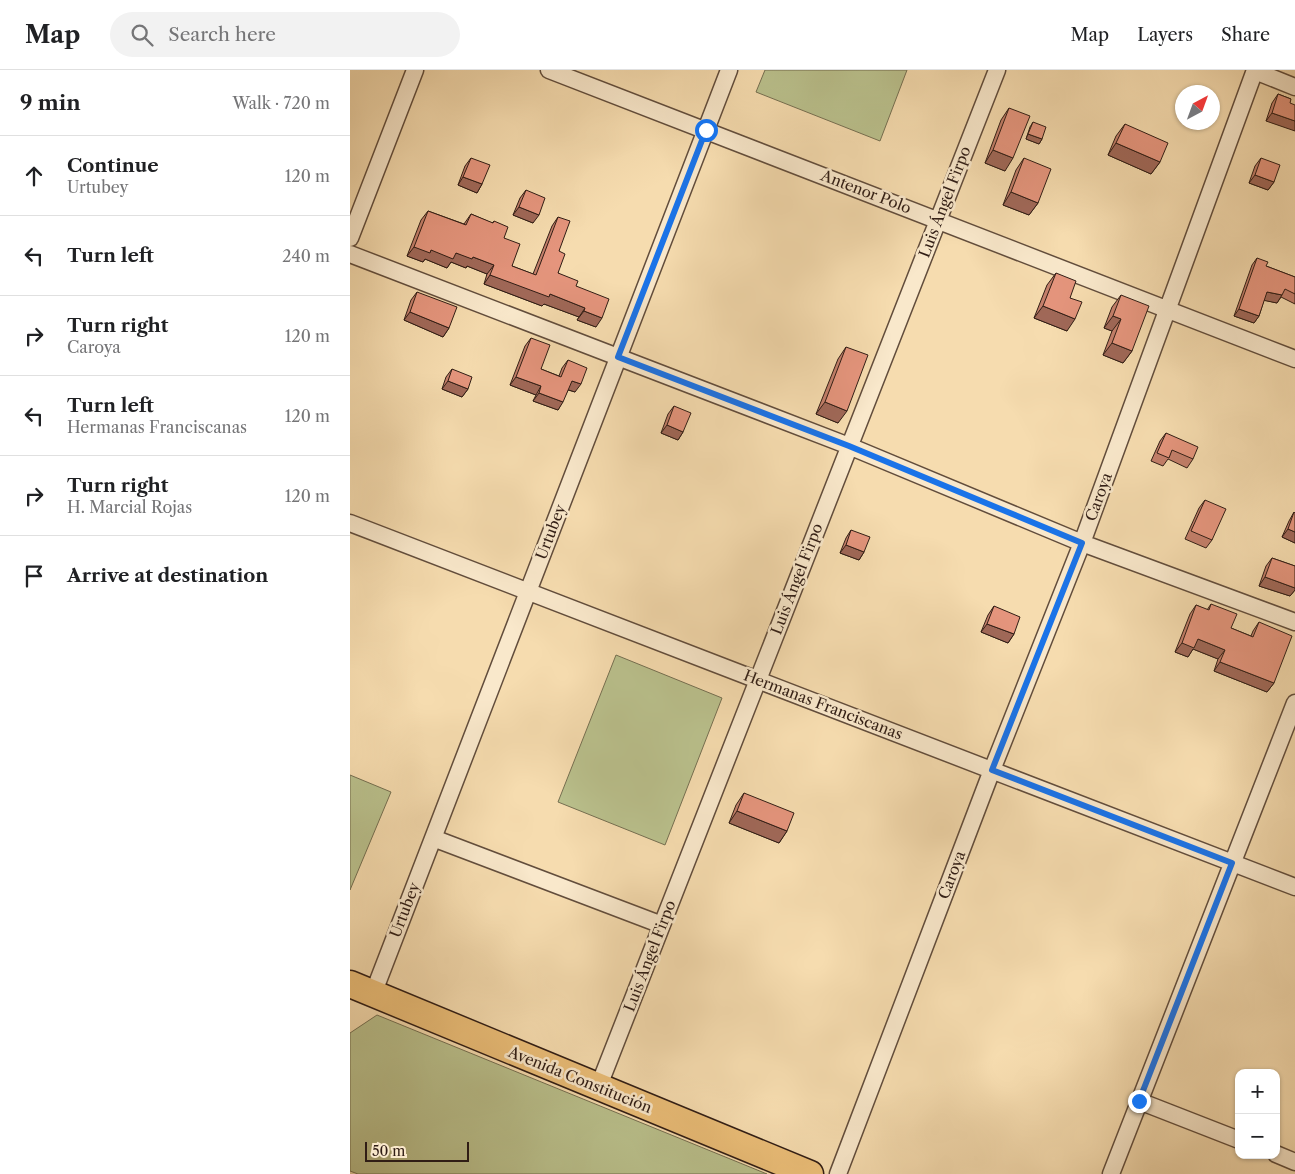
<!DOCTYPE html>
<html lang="en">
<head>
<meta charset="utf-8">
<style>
	:root { --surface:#fff; --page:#f2f2f2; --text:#202124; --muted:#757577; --line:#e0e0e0 }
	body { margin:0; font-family:"Libre Caslon Text",serif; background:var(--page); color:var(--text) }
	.controls { position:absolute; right:15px; bottom:15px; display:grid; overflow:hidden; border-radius:10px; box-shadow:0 1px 4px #0004 }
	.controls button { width:45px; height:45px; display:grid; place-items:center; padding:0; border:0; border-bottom:1px solid var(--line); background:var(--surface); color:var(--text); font:25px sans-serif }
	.compass { position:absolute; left:825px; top:15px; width:45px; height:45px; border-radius:50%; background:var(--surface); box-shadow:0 1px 4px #0004; rotate:41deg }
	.scale { position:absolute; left:15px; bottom:12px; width:104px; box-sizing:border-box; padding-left:5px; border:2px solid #301d15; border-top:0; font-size:14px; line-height:18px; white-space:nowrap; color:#301d15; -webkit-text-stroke:4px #f9e8cb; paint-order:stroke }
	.stop { position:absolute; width:15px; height:15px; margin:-11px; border:4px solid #1a73e8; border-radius:50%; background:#fff }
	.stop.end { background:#1a73e8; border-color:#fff; box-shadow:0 1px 5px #0008 }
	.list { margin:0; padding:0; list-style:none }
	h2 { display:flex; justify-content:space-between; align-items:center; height:65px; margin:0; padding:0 20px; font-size:21px }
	h2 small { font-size:16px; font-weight:400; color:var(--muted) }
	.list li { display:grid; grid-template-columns:32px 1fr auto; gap:15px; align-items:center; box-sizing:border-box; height:80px; padding:0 20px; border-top:1px solid var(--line) }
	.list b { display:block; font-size:19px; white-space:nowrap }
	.list p { margin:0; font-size:16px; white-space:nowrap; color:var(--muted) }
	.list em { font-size:16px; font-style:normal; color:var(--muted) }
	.icon { flex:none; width:28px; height:28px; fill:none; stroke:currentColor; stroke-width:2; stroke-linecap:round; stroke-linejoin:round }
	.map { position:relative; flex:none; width:945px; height:1104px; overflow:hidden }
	header { display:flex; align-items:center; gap:30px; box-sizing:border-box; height:70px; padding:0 25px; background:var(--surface); border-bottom:1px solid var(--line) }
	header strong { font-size:24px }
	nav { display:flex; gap:28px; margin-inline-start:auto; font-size:18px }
	.search { width:350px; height:45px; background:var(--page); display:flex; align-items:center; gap:12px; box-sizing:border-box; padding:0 18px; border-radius:28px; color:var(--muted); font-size:19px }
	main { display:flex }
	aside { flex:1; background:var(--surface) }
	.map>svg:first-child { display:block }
	.green { fill:#bac18d; stroke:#756f51 }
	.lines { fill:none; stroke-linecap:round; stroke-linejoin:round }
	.minor-casing { stroke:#624d3c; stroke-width:19 }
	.primary-casing { stroke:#301d15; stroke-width:29 }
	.minor { stroke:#f9e8cb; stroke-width:16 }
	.primary { stroke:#ebbe78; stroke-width:26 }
	.wall { fill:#c5806c; stroke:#301d15 }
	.shaded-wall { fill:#a06858; stroke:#301d15 }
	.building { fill:#e5957d; stroke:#301d15 }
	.route { stroke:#1a73e8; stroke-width:6 }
	.labels { text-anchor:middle; stroke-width:5; stroke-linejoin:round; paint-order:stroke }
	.street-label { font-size:15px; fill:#301d15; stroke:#f9e8cb }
</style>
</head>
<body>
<header>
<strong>Map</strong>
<div class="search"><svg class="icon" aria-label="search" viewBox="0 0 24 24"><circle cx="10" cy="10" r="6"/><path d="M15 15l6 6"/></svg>Search here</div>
<nav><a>Map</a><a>Layers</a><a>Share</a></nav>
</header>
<main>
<aside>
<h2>9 min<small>Walk · 720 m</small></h2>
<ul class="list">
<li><svg class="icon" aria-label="ahead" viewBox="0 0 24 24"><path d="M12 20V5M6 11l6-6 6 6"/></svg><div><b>Continue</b><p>Urtubey</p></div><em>120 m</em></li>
<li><svg class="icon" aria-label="left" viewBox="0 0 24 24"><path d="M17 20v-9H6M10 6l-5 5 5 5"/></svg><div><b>Turn left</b></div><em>240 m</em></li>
<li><svg class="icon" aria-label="right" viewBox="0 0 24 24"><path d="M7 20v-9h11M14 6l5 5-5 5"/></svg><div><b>Turn right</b><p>Caroya</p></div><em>120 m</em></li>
<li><svg class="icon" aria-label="left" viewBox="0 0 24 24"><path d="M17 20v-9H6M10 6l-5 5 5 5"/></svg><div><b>Turn left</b><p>Hermanas Franciscanas</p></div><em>120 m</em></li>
<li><svg class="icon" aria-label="right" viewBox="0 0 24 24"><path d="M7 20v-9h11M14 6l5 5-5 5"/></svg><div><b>Turn right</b><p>H. Marcial Rojas</p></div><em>120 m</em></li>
<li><svg class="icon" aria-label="arrive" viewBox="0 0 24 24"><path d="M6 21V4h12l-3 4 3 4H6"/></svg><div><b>Arrive at destination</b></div></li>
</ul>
</aside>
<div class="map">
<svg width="945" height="1104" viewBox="0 0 945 1104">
	<rect width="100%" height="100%" fill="#f6dcaf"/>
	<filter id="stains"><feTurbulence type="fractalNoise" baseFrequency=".004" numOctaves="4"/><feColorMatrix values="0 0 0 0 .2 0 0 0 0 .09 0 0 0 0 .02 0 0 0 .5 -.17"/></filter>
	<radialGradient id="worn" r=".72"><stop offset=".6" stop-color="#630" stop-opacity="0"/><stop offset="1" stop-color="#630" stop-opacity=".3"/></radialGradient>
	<!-- green -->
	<path class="green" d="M415,0H557L530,71L406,22Z
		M266,585L372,628L315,775L208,732Z
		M0,705L41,722L0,820Z
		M27,945L417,1104H8L0,1101V963Z"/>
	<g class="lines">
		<!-- minor casing -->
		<g class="minor-casing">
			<path id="minor" d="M199,0L945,289
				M905,1L945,17
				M0,168L65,0
				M0,184L499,376L732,473L945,552
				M0,453L945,817
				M83,768L312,855
				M23,924L379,0
				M248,1018L647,0
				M789,1031L889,1070
				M926,1084L945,1092
				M488,1104L642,700L732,473L905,0
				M761,1104L945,633"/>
		</g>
		<!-- primary casing -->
		<g class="primary-casing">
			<path id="primary" d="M0,914L460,1104"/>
		</g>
		<!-- minor -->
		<use href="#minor" class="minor"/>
		<!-- primary -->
		<use href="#primary" class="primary"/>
	</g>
	<!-- wall -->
	<path class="wall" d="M928,24L941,29L916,51L922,33Z
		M659,38L655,101L635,93L651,50Z
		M683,52L692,69L689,74L676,69L680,57Z
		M775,54L810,92L801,104L758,85L766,66Z
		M121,88L132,114L127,123L108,115L115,96Z
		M674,88L688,133L679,145L653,135L666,100Z
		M911,88L924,112L918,120L899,113L905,96Z
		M176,120L183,153L163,145L170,128Z
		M78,141L114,154L121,144L142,153L144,151L154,168L162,196L183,204L202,156L208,147L209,181L208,203L226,216L246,257L227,250L229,247L194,234L192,236L134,214L137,204L117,196L116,198L101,192L97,198L75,189L73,192L57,186L71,150Z
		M907,188L916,196L945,207V234L931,227L927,233L914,230L909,246L904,253L884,246L902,195Z
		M706,203L720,228L717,261L684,248L697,215Z
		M67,222L99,258L93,267L54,250L61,230Z
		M771,225L782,281L773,293L753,285L762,261L754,258L762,237Z
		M181,268L191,299L209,306L212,298L218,290L225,322L218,320L208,340L183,331L186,325L160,315L175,276Z
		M496,277L488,353L466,344L488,289Z
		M102,299L118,319L112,327L92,319L96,307Z
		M324,336L333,362L328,370L311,363L318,344Z
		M816,363L843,389L837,398L818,389L813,396L801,391L810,371Z
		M855,430L862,470L856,478L835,469L849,438Z
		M944,442L945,443V473L932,467L939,451Z
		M501,460L514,482L509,490L490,483L496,468Z
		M922,488L945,496V520L940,526L909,516L916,496Z
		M861,534L881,558L901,566L903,561L909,552L924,613L917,622L864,601L868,589L843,579L838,587L825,582L840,544L846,535L857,540Z
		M644,536L664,564L658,573L631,562L638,545Z
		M394,723L437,761L429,773L379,753L386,735Z"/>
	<!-- shaded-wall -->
	<path class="shaded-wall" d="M922,43L945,51V61L916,51Z
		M678,64L692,69L689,74L676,69Z
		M766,73L810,92L801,104L758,85Z
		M643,80L663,88L655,101L635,93Z
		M905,105L924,112L918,120L899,113Z
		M113,107L132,114L127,123L108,115Z
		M661,122L688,133L679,145L653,135Z
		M169,137L189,145L183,153L163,145Z
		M64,177L81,180L106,183L123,187L144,195L137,204L117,196L116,198L101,192L97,198L75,189L73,192L57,186Z
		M140,205L200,224L235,238L229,247L194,234L192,236L134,214Z
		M917,222L932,225L927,233L912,230Z
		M693,236L725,249L717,261L684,248Z
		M889,239L909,246L904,253L884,246Z
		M234,241L252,248L246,257L227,250Z
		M60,242L99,258L93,267L54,250Z
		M763,246L771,249L762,261L754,258Z
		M762,273L782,281L773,293L753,285Z
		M166,307L191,316L186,325L160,315Z
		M98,311L118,319L112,327L92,319Z
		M222,311L231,314L225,322L216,319Z
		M189,323L213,332L208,340L183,331Z
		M475,332L497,341L488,353L466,344Z
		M317,355L333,362L328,370L311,363Z
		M938,459L945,462V473L932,467Z
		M496,475L514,482L509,490L490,483Z
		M915,507L945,518V520L940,526L909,516Z
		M637,554L664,564L658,573L631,562Z
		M848,569L875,580L868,589L843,579L838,587L825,582L832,573Z
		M870,592L924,613L917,622L864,601Z
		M387,741L437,761L429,773L379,753Z"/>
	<!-- building -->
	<path class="building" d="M928,24L941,29L940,33L945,35V51L922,43Z
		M659,38L680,46L663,88L643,80Z
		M683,52L696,57L692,69L678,64Z
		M775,54L818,73L810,92L766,73Z
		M121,88L140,95L132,114L113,107Z
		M674,88L701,99L688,133L661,122Z
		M911,88L930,95L924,112L905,105Z
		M176,120L195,128L189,145L169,137Z
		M78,141L116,155L121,144L143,153L144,151L158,157L154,168L170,174L162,196L186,205L208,147L220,151L209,181L215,184L208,203L228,211L226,216L259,229L252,248L234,241L235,238L200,224L199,227L140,205L144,195L123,187L122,189L106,183L103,189L81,180L80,183L64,177Z
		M907,188L918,192L916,196L945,207V224L935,219L932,225L917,222L909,246L889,239Z
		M706,203L726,211L720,228L732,232L725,249L693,236Z
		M67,222L107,237L99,258L60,242Z
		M771,225L799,236L782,281L762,273L771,249L763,246Z
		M181,268L200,275L191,299L211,307L218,290L237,298L231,314L222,311L213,332L189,323L191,316L166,307Z
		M496,277L518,285L497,341L475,332Z
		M102,299L122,307L118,319L98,311Z
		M324,336L341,343L333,362L317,355Z
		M816,363L848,377L843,389L822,380L819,388L807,383Z
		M855,430L876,439L862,470L841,461Z
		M944,442L945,443V462L938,459Z
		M501,460L520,467L514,482L496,475Z
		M922,488L945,496V518L915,507Z
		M861,534L887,544L881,558L903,567L909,552L942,566L924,613L870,592L875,580L848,569L844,578L832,573L846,535L859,540Z
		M644,536L670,547L664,564L637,554Z
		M394,723L444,743L437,761L387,741Z"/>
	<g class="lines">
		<!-- route -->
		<path class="route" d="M356,60L268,287L499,376L732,473L642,700L882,793L789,1031"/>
	</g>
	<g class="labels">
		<!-- street labels -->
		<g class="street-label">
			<text transform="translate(516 122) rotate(21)" y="5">Antenor Polo</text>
			<text transform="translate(595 132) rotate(-69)" y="5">Luis Ángel Firpo</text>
			<text transform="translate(749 427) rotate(-70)" y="5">Caroya</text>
			<text transform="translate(201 462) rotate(-69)" y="5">Urtubey</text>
			<text transform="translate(447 509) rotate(-69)" y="5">Luis Ángel Firpo</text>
			<text transform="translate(473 635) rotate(21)" y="5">Hermanas Franciscanas</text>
			<text transform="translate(602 805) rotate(-69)" y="5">Caroya</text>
			<text transform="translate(55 840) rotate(-69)" y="5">Urtubey</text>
			<text transform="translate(300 886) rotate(-69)" y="5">Luis Ángel Firpo</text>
			<text transform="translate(230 1010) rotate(22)" y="5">Avenida Constitución</text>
		</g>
	</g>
	<rect width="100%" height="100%" filter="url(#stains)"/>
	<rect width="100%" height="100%" fill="url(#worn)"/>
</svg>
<div class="controls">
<button>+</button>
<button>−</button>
</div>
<svg class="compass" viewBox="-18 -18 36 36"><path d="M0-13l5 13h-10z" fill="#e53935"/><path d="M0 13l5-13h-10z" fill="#757577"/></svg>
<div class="scale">50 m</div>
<div class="stop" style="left:356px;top:60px"></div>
<div class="stop end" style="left:789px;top:1031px"></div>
</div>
</main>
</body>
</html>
